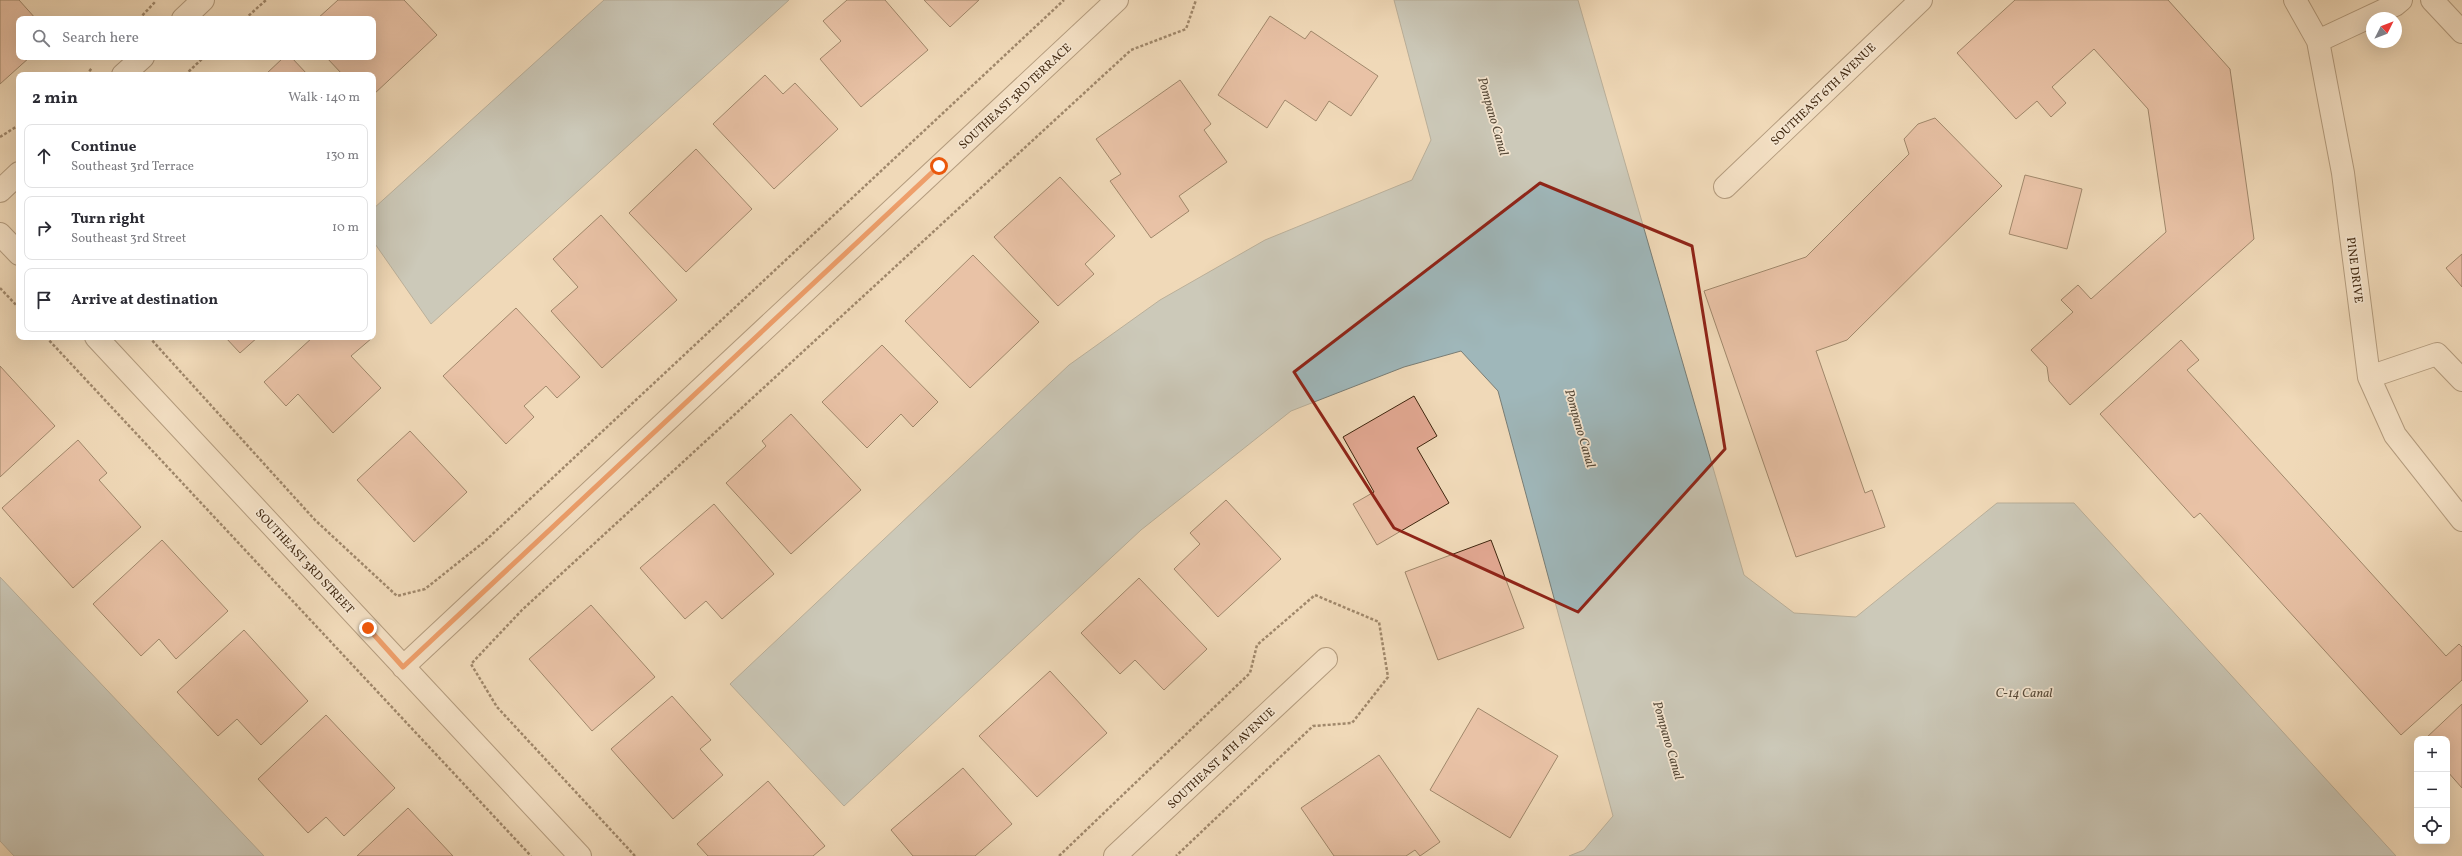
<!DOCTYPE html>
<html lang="en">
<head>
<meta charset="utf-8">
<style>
	:root { --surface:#fff; --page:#f7f7f7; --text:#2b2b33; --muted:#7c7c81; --line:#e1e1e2 }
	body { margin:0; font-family:Vollkorn,serif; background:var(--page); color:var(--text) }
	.controls { position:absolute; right:12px; bottom:12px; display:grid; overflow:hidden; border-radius:8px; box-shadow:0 4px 16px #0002 }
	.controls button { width:36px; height:36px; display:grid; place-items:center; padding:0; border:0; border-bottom:1px solid var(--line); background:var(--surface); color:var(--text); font:20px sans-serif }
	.compass { position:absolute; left:2366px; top:12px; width:36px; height:36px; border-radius:50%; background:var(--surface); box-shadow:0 4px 16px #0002; rotate:48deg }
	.stop { position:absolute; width:12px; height:12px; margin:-9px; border:3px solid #ea580c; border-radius:50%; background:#fff }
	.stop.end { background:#ea580c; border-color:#fff; box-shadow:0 1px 4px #0008 }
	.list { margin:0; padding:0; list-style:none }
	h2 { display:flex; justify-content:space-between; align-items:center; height:52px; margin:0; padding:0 16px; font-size:17px }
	h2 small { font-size:13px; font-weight:400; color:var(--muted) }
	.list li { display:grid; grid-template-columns:26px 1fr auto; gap:12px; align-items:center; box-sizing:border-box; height:64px; margin:0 8px 8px; padding:0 8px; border:1px solid var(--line); border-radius:8px }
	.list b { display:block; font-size:15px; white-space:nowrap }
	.list p { margin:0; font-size:13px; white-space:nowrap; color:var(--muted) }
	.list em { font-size:13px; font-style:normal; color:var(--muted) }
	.icon { flex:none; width:22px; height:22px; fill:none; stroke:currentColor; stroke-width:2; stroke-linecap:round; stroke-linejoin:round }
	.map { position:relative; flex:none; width:2462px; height:856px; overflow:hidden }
	.search { position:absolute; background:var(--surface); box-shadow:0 4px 16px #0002; left:16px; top:16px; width:360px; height:44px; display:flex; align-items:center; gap:10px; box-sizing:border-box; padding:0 14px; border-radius:8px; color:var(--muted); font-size:15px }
	.panel { position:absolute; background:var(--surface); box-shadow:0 4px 16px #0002; left:16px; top:72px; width:360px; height:268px; border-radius:8px }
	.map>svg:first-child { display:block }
	.water { fill:#9fb7ba; stroke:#797d75 }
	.building { fill:#e1a791; stroke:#3f260e }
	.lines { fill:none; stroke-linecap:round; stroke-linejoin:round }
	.minor-casing { stroke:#6b5338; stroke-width:24 }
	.path { stroke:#3f260e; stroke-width:2.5; stroke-dasharray:3 2; stroke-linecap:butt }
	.minor { stroke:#f5e6d1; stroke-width:22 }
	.route { stroke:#ea580c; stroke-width:5 }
	.marked { fill:none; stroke:#8f2418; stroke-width:3; stroke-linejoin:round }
	.labels { text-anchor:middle; stroke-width:3.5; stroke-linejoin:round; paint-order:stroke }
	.street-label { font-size:12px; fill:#3f260e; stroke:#f5e6d1 }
	.water-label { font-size:13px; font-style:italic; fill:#574a39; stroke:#f5e6d1 }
</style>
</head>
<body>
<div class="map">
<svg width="2462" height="856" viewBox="0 0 2462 856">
	<rect width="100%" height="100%" fill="#f0d9b8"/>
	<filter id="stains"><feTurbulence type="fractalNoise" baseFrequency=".005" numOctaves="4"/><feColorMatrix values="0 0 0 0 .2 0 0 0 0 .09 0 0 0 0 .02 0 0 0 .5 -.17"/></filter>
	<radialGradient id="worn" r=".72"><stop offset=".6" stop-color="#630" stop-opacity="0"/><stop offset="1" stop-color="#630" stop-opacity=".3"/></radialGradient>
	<!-- water -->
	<path class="water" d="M604,0H789L431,324L373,241V209Z
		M1394,0H1578L1744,575L1794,613L1856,617L1997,503H2074L2396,856H1569L1584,850L1613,816L1498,391L1461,351L1404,367L1291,411L1141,530L844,806L730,684L1069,365L1160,300L1265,240L1412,180L1431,140Z
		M0,577L264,856H14L0,841Z"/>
	<!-- building -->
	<path class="building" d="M0,0H19L36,19H19V57H30L0,84Z
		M338,0H404L437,35L373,95V75H343L326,57H373V19H317Z
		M847,0H885L928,50L861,107L820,59L841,41L823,21Z
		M924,0H979L950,27Z
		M2015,0H2168L2230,69L2254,239L2070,405L2049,381L2047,367L2031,350L2073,312L2061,300L2078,285L2091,299L2166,232L2148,109L2094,49L2052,87L2066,103L2051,117L2037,101L2016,119L1957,53Z
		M1270,16L1305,39L1311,31L1378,76L1351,116L1329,101L1316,121L1285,100L1267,128L1218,95Z
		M284,57H291L308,75H265Z
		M765,75L783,94L795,83L838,129L774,189L713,124Z
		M1180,80L1211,124L1204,130L1227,162L1179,196L1189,211L1151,238L1110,181L1121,174L1096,139Z
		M1935,118L2002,186L1847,340L1816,351L1865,493L1872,490L1885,527L1796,557L1704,291L1806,257L1909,154L1904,139L1918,124Z
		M696,149L752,209L686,272L629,213Z
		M2025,175L2082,189L2067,249L2009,234Z
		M1060,177L1115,236L1085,264L1094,274L1058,306L994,237Z
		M601,215L677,300L602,368L551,311L578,287L553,259Z
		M2462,254V287L2446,268Z
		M973,255L1039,322L970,388L905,321Z
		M516,308L580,377L557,398L546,386L524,406L534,417L506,444L443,376Z
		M225,337H258L240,353Z
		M313,337L372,338L351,356L381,388L333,433L298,394L286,406L264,382Z
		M2181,340L2199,360L2187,370L2446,656L2459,644L2462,647V680L2401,735L2200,513L2194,518L2100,414Z
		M882,345L938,402L913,427L901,414L867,448L822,402Z
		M0,366L55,426L0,477Z
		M1414,396L1437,436L1417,448L1449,503L1377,545L1353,504L1374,492L1343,437Z
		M791,414L861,490L791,554L726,483L766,446L762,441Z
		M410,431L467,492L414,542L357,480Z
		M78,440L107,473L99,480L141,527L73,588L2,508Z
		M1226,500L1281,559L1218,617L1174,569L1200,544L1190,533Z
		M714,504L774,574L722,619L706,601L685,619L640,568Z
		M162,540L228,611L176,659L159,639L141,656L93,604Z
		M1491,540L1524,628L1438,660L1405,572Z
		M1139,578L1207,649L1164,690L1135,660L1120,674L1081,633Z
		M591,605L655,677L592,731L529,659Z
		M244,630L308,701L261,745L237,719L218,736L177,692Z
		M1050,671L1107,733L1037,797L979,736Z
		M672,696L711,740L700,749L723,775L673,819L611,749Z
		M2462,704V788L2447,771V739H2425Z
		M1478,708L1558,756L1510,838L1430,790Z
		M326,715L395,788L344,836L326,817L308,833L258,779Z
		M1379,755L1440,842L1420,856L1415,850L1406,856H1334L1301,808Z
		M963,768L1012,824L975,856H913L891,830Z
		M768,781L825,846L813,856H708L697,844Z
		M408,808L453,856H357Z"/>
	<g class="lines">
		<!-- minor casing -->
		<g class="minor-casing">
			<path id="minor" d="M2295,0L2318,41L2343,173L2369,377L2395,435L2462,520
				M2432,0L2462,32
				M183,19L203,0
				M2318,41L2395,5L2401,0
				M123,75L143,57
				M1725,187L1921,0
				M0,191L19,173
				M0,234L19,254
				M96,337L580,856
				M2369,377L2437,354L2462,380
				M403,667L1117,0
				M1115,856L1326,659"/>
		</g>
		<!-- path -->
		<path class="path" d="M139,19L155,2
			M245,19L266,0
			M86,75L92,68
			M185,75L204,57
			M0,137L19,125
			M0,288L19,308
			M46,337L531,856
			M149,337L315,520L397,596L425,589L484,542L1064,0
			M635,856L497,707L471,664L522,610L1131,50L1186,29L1196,0
			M1059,856L1250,673L1257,645L1315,595L1379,622L1388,677L1352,723L1313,726L1176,856"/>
		<!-- minor -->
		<use href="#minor" class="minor"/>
	</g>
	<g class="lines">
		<!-- route -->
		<path class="route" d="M368,628L403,667L939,166"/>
	</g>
	<!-- marked area -->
	<path d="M0 0H2462V856H0ZM1540,183L1692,246L1725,449L1578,612L1394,528L1294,372Z" fill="#f0d9b8" fill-opacity=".55" fill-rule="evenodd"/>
	<path class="marked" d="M1540,183L1692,246L1725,449L1578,612L1394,528L1294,372Z"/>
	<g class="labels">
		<!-- street labels -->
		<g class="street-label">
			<text transform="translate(1823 94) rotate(-44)" y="4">SOUTHEAST 6TH AVENUE</text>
			<text transform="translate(1015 96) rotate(-43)" y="4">SOUTHEAST 3RD TERRACE</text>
			<text transform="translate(2355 270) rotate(83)" y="4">PINE DRIVE</text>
			<text transform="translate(305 561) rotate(47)" y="4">SOUTHEAST 3RD STREET</text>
			<text transform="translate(1221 758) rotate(-43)" y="4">SOUTHEAST 4TH AVENUE</text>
		</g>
		<!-- water labels -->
		<g class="water-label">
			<text transform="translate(1494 116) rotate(74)" y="5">Pompano Canal</text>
			<text transform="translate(1581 428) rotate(74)" y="5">Pompano Canal</text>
			<text x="2024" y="697">C-14 Canal</text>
			<text transform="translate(1669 740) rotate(74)" y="5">Pompano Canal</text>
		</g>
	</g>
	<rect width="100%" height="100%" filter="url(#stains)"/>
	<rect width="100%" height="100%" fill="url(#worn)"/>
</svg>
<div class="controls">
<button>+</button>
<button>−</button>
<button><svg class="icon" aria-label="locate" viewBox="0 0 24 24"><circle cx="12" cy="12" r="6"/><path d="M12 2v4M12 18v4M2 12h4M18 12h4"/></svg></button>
</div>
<svg class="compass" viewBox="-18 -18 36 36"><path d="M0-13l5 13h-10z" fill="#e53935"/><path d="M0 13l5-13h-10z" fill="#7c7c81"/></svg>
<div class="stop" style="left:939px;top:166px"></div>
<div class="stop end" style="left:368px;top:628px"></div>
<div class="search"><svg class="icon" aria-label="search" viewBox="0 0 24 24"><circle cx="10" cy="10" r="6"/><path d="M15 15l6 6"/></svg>Search here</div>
<section class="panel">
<h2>2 min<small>Walk · 140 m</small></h2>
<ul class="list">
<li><svg class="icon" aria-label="ahead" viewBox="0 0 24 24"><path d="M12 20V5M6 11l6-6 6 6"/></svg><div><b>Continue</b><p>Southeast 3rd Terrace</p></div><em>130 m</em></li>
<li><svg class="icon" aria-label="right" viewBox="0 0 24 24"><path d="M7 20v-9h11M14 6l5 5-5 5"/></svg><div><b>Turn right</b><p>Southeast 3rd Street</p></div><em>10 m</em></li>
<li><svg class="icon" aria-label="arrive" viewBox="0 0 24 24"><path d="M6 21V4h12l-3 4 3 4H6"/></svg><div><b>Arrive at destination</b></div></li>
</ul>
</section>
</div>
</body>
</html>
